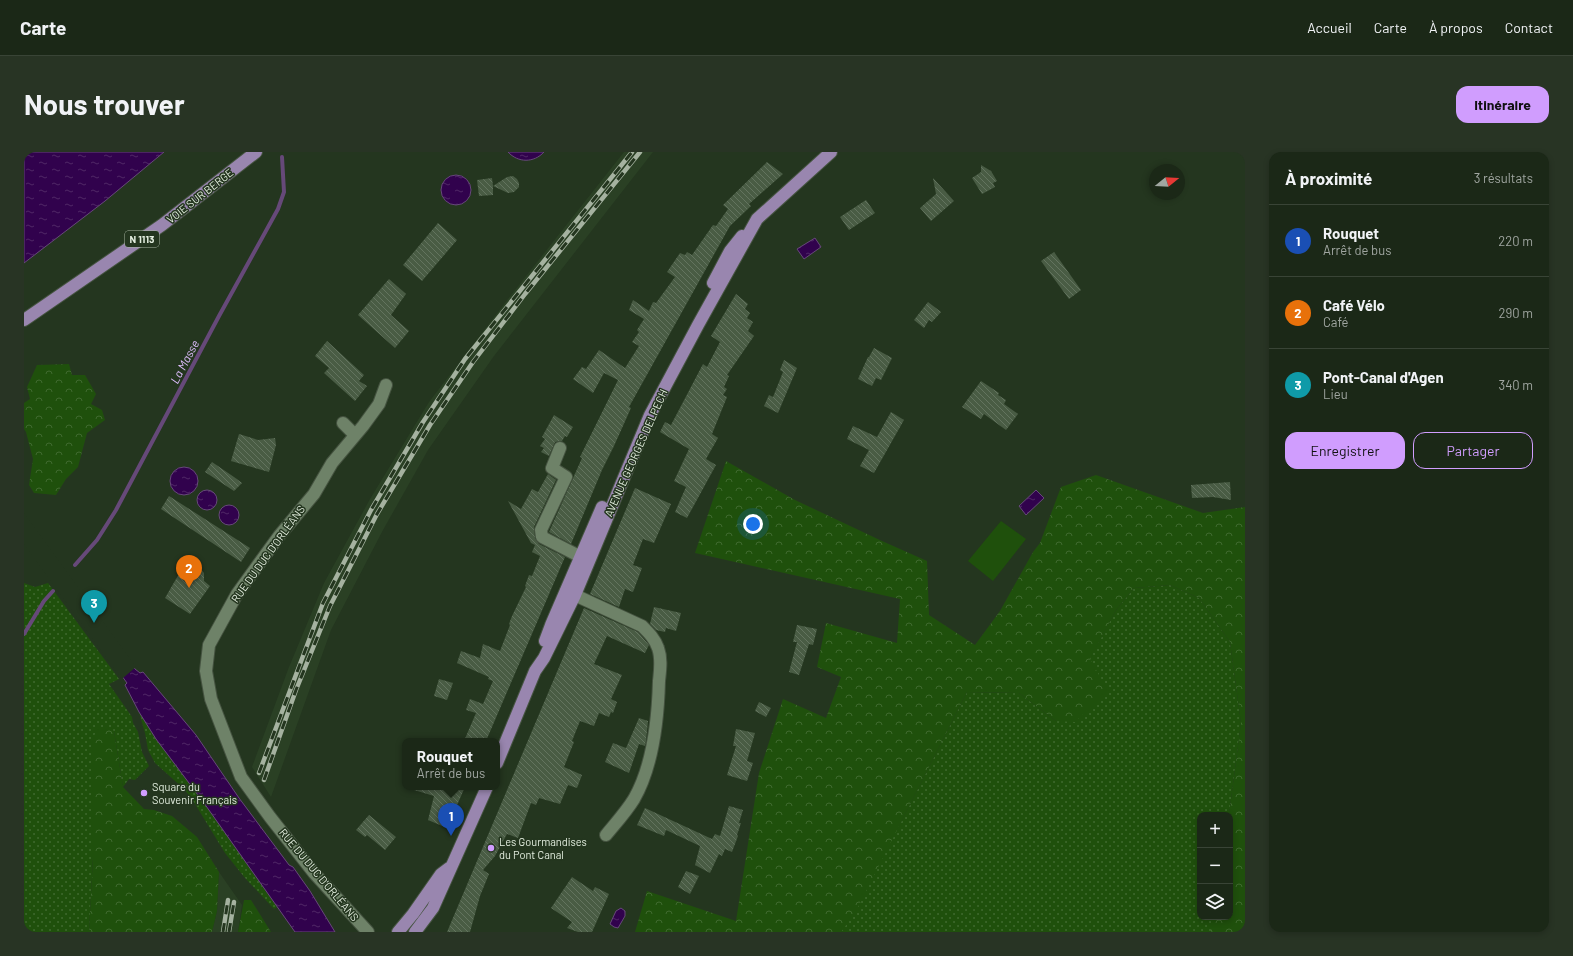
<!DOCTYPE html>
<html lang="fr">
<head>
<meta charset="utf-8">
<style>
	:root { --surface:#1b2817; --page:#283424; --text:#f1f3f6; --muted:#a0a6a1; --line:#394436; --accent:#d09dfe }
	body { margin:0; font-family:Barlow,sans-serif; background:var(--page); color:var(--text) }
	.controls { position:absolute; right:12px; bottom:12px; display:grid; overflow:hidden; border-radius:8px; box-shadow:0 2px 6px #0003 }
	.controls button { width:36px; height:36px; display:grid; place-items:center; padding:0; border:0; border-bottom:1px solid var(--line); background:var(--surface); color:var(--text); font:20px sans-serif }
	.compass { position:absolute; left:1125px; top:12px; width:36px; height:36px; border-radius:50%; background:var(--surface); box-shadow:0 2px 6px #0003; rotate:72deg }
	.you { position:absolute; left:729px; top:372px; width:14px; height:14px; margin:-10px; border:3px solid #fff; border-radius:50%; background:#1a73e8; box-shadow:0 0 0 6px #1a73e833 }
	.badge { display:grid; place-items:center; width:26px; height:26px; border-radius:50%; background:var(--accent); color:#fff; font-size:13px; font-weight:700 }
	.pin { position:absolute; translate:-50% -33px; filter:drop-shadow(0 1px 2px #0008) }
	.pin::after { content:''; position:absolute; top:21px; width:14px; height:12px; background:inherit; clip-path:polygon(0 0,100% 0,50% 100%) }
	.popup { position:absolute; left:378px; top:586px; width:98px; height:52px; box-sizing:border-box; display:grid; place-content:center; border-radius:8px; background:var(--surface); filter:drop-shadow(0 1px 3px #0005); font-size:13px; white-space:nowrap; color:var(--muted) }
	.popup b { font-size:15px; color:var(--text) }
	.popup::after { content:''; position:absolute; left:50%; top:100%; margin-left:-8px; border:8px solid transparent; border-top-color:var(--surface) }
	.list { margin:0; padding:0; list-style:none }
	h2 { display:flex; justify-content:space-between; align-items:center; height:52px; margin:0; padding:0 16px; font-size:17px }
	h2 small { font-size:13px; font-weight:400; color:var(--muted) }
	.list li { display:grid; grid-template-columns:26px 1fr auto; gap:12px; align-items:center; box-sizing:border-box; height:72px; padding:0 16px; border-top:1px solid var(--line) }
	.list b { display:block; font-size:15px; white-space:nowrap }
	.list p { margin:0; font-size:13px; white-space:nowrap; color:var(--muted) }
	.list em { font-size:13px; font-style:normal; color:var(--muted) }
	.actions { display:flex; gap:8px; padding:12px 16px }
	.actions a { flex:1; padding:9px 0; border:1px solid var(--accent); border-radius:12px; text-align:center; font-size:14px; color:var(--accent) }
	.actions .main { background:var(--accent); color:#111 }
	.icon { flex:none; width:22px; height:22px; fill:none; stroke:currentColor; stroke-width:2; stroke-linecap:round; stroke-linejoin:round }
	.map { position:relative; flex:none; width:1221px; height:780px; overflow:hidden; border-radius:12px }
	header { display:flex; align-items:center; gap:24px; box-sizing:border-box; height:56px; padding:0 20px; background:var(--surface); border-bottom:1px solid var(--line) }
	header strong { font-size:19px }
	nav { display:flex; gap:22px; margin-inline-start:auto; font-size:14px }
	.intro { display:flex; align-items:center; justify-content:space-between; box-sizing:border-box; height:96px; padding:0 24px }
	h1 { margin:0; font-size:28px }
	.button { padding:10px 18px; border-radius:12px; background:var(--accent); color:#111; font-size:14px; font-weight:700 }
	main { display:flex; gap:24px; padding:0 24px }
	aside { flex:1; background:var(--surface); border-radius:12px; box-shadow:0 2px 6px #0003 }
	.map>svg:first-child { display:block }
	.built { fill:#2a4024 }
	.green { fill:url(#green-dots) }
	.forest { fill:url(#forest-crowns) }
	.pitch { fill:#1f500c }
	.water { fill:url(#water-ripples); stroke:#664979 }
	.pier { fill:#24361f }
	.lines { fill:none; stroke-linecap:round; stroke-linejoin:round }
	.stream { stroke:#664979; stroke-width:4 }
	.building { fill:url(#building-back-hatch) }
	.minor-casing { stroke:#455340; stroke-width:14 }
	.major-casing { stroke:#455340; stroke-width:14 }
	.minor { stroke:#6e8268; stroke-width:12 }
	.major { stroke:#9986af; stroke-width:12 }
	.rail-casing { stroke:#a5b2a0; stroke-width:4.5 }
	.rail { stroke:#24361f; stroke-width:3; stroke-dasharray:9; stroke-linecap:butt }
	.poi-dot { fill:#d09dfe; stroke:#24361f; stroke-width:1.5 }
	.labels { text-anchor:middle; stroke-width:3; stroke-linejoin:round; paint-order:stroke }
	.shield { fill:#24361f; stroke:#aab7a5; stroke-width:1 }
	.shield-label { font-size:10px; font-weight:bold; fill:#e3eedf }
	.street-label { font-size:11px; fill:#e3eedf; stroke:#24361f }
	.poi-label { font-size:11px; fill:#e3eedf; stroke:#24361f; text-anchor:start }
	.water-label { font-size:12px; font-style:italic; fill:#ddbdfc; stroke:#24361f }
</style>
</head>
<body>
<header>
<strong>Carte</strong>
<nav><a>Accueil</a><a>Carte</a><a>À propos</a><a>Contact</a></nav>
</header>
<div class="intro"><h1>Nous trouver</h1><a class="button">Itinéraire</a></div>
<main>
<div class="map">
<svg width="1221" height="780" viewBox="0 0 1221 780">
	<defs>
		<pattern id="green-dots" width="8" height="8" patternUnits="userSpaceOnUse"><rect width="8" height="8" fill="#1f500c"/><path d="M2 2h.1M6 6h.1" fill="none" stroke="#3f6a2f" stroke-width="1.8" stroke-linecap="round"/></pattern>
		<pattern id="forest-crowns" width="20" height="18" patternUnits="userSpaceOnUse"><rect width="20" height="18" fill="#1f500c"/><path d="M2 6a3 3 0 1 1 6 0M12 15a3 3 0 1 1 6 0" fill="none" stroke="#3f6a2f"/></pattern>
		<pattern id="water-ripples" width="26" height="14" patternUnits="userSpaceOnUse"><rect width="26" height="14" fill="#31024d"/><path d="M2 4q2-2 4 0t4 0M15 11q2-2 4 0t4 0" fill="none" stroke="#4f2766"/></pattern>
		<pattern id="building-back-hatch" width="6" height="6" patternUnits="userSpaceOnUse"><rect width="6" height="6" fill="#495c44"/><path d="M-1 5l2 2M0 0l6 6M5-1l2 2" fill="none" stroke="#63745f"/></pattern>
	</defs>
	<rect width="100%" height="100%" fill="#24361f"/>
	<!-- built -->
	<path class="built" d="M600,0H629L470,204L404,298L359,378L307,478L247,645L228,615L265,515L300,431L346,347L405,250L484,147Z
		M195,720L218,753L214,780H188L193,759Z"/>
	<!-- green -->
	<path class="green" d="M0,431L11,435L24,431L95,527L85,532L108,565L109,571L114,580L118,600L125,614L111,628L105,627L99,635L90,579L69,587V705L65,780H0Z
		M1146,433L1175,446L1206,490L1217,571L1205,663H1176V765H1187V780H817L878,668L943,540L995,541L1032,569L1092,458L1110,436Z
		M115,560L132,587L180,651L253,755L250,757L221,726L201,701L168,647L160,637L131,611L124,598L121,581Z"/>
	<!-- forest -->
	<path class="forest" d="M45,212L48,223H61L72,242L67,252L78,258L81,268L63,281L54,315L42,327L32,343L10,341L5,333L9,307L2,280L0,277V251L6,247L3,235L13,213Z
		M702,309L771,348L858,389L903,409L905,463L951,493L976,459L1009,400L1016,391L1037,335L1072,323L1179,361L1221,355V780H1187V765H1206L1205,663L1217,571L1206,490L1175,446L1146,433L1110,436L1092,458L1066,507L1084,539L1051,570L1032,569L995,541L943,540L831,761L817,780H611L623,739L712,769L735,621L759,547L802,566L817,525L793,515L802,471L873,491L876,447L671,401Z
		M74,574L90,579L99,635L120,657L130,658L148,664L173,685L195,720L193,759L188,780H65L69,705V587Z
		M220,748H227L247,780H214Z"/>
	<!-- pitch -->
	<path class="pitch" d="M977,369L1002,387L969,429L944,409Z"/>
	<!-- water -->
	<path class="water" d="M0,0H140L81,49L0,111Z
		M484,0H520C510,11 494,11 484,0Z
		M417 38a15 15 0 1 1 30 0a15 15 0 1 1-30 0Z
		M791,86L797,95L780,107L773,97Z
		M146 329a14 14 0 1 1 28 0a14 14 0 1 1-28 0Z
		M173 348a10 10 0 1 1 20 0a10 10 0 1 1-20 0Z
		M1012,338L1020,346L1002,363L995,354Z
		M195 363a10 10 0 1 1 20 0a10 10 0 1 1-20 0Z
		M0,363L111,517L116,521L119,520L172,583L215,646L265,713L269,715L286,739L311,780H271L180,651L132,587L115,560L101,533L103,531L0,388Z
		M597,756L601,759V764L594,776L590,775L586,772L592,759Z"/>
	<!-- pier -->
	<path class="pier" d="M0,361L112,515L99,526H97L0,392Z"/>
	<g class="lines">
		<!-- stream -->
		<path class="stream" d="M51,413L73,388L92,358L195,164L254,57L260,40L258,5
			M0,482L20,449L29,439"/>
	</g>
	<!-- building -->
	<path class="building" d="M743,10L759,22L725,52L727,54L706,74L702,81L605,255L607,256L590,294L578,318L547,392L525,380L558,306L556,305L594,228L580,221L569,241L549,227L558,215L562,217L575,198L601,216L615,194L608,190L615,180L613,178L620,167L605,158L609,148L625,159L629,150L632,151L651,125L643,120L656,101L661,103L663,100L668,103L689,73L692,74L704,57L699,53Z
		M957,13L967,19L973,29L969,31L971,35L958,42L948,26L957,20Z
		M489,24L493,27L495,31V35L490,40L484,41L469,34V43L455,44L453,28L468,26L469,34L483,25Z
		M909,26L930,49L907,69L896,56L912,42Z
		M842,48L851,61L825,78L816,65Z
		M414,71L433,88L398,129L379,113Z
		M1030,100L1057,138L1045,147L1017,109Z
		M365,127L382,142L367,163L385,179L371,196L334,163Z
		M712,142L724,152L721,157L726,161L723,166L729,170L724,179L730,184L703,223L705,224L700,235L703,237L699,243L703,245L688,282L694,286L682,307L692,313L663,366L651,360L662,335L650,329L665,297L636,280L641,270L647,273L679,212L683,215L696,190L687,184Z
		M904,150L917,160L908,170L905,168L900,176L890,168Z
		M303,189L340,223L335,229L343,234L331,249L300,221L305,216L291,204Z
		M850,196L868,206L857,228L852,226L848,234L834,227L844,205H845Z
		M760,208L773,216L754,261L740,254L745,243L749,245L759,220L756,218Z
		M957,229L975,241L974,243L982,248L980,252L994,262L982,278L960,262L957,267L938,255Z
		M867,260L880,268L850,321L836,314L845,298L823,287L829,274L853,285Z
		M530,263L549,275L543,285L541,284L538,289L531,290L525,304L517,300L520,296L516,294L521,287L518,285Z
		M215,282L234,288L251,286L252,293L245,320L207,309Z
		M188,310L210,325L218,331L210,339L181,320Z
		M524,322L532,328L510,375L511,386L515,392L541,405L462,589H440L452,561L442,558L446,547L459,552L469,529L464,527L465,525L433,511L437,499L456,506L459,492L476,499L486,473L485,472L488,464L502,435L501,434L505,423L508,424L516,404L508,400L511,393L507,391L484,349L497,357L508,337L514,340Z
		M1206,330L1207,348L1189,345L1168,346L1167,333Z
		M611,336L647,352L630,391L619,387L609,413L618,416L609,440L601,437L595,455L566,442Z
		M145,344L226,396L217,410L137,357Z
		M159,415L165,419L172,415L176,416L180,421V429L186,434L166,462L141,446Z
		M630,455L657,461L652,479L642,476L641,480L632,478L626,472Z
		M560,456L614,480L625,493L621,501L583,484L570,512L598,523L587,547L593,550L589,561L587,560L585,565L575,561L570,574L556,569L548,589L550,590L540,615L558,623L553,636L544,633L536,652L515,646L512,653L507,651L494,686L483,682L471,704L459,718L465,722L456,744L446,780H423Z
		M773,473L793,477L789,493L785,492L775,523L765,520L773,490H769Z
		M415,527L429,531L423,548L410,544Z
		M735,550L747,556L742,565L731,559Z
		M615,566L624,569L622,589L621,594L615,592L605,621L581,610L589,591L602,596Z
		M712,577L731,581L723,609L729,611L723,629L703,623L712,594H709Z
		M390,635H441L423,676L404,668L410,644L390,638Z
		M705,654L719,658L715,671H717L713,683L714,684L708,700L701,697L698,704L695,702L686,721L671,713L676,694L642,678L640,684L613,673L621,656L688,687L691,682L696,684Z
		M345,663L372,685L361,698L343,683L341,685L332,678Z
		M662,719L675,724L666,742L654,735Z
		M548,725L569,739L571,735L585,742L568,780H554L543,776L548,770L527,756Z"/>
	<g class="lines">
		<!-- minor casing -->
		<g class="minor-casing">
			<path id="minor" d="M319,271L331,283
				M536,296L528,316L542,325L517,378L518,385L557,405
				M542,439L618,474C625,481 631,487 634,496C638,507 636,519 635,529C634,567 629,614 610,647C602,660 591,672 582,683
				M344,780L290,721L246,665L217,625L187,547L182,519L185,493L213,442L255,384L290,342L308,311L339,274L355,252L362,233"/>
		</g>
		<!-- major casing -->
		<g class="major-casing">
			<path id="major" d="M689,131L706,99L718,84
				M0,168L138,73L232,0
				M521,489L527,473L578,355
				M473,611L511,519L520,506L551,443L626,263L674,173L733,67L807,0
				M374,780L389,762L417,722L425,716
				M391,780L409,756L463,635"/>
		</g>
		<!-- minor -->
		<use href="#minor" class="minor"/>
		<!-- major -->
		<use href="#major" class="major"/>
		<!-- rail casing -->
		<g class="rail-casing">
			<path id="rail" d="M235,621L299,451L347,358L399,270L441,207L608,0
				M240,628L272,538L306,454L353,362L406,273L449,210L501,142L616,0
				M199,780L204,748
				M205,780L210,750"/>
		</g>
		<!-- rail -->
		<use href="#rail" class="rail"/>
	</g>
	<!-- markers -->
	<g class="poi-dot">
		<circle cx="120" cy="641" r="4"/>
		<circle cx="467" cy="696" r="4"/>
	</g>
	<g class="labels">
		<!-- shield labels -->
		<rect class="shield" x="101" y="79" width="34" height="16" rx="3"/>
		<g class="shield-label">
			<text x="118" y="91">N 1113</text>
		</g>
		<!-- street labels -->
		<g class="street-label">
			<text transform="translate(176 44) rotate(-38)" y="4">VOIE SUR BERGE</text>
			<text transform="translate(612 301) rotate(-66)" y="4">AVENUE GEORGES DELPECH</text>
			<text transform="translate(244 402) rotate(-54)" y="4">RUE DU DUC D'ORLÉANS</text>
			<text transform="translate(295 723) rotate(50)" y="4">RUE DU DUC D'ORLÉANS</text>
		</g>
		<!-- poi labels -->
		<g class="poi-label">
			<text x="128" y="639">Square du<tspan x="128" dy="13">Souvenir Français</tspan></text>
			<text x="475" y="694">Les Gourmandises<tspan x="475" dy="13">du Pont Canal</tspan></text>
		</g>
		<!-- water labels -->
		<g class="water-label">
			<text transform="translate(161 210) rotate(-62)" y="4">La Masse</text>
		</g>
	</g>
</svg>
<div class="controls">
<button>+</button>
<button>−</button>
<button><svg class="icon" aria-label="layers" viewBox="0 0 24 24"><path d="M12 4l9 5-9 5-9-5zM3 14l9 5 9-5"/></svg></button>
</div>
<svg class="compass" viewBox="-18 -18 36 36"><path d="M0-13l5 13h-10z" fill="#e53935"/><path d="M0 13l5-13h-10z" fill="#a0a6a1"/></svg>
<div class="you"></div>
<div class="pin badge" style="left:427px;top:684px;background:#1a4fb4">1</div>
<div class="popup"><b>Rouquet</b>Arrêt de bus</div>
<div class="pin badge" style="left:165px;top:436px;background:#e8710a">2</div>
<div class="pin badge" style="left:70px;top:471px;background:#0f9aa8">3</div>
</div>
<aside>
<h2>À proximité<small>3 résultats</small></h2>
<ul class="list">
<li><span class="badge" style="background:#1a4fb4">1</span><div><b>Rouquet</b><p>Arrêt de bus</p></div><em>220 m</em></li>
<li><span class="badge" style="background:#e8710a">2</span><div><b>Café Vélo</b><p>Café</p></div><em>290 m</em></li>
<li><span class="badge" style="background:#0f9aa8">3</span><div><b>Pont-Canal d'Agen</b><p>Lieu</p></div><em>340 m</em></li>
</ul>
<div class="actions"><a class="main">Enregistrer</a><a>Partager</a></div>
</aside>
</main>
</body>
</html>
